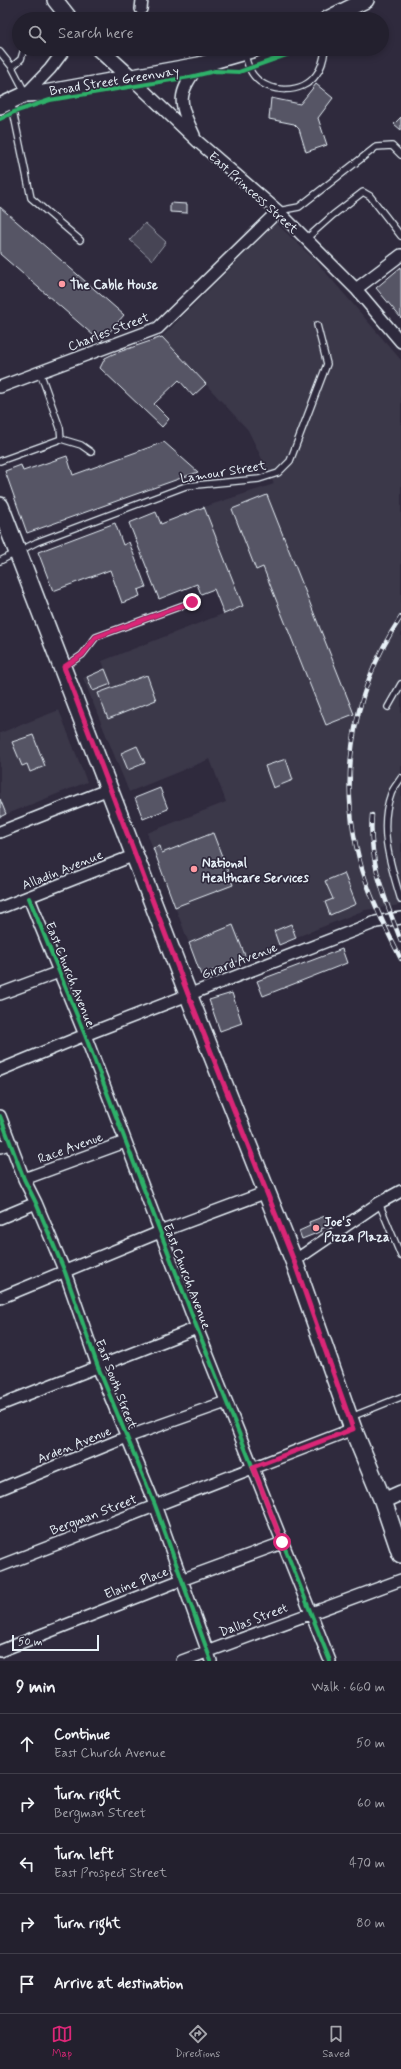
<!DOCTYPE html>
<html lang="en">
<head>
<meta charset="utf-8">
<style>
	:root { --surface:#23202e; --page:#2b2836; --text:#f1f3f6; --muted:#a3a3aa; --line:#403e4a; --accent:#db2777 }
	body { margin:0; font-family:Mynerve,sans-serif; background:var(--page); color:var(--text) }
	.scale { position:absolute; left:12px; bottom:10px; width:87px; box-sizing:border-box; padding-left:4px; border:2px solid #e8f1f8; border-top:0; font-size:11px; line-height:14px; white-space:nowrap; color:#e8f1f8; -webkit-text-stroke:3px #2f2a3d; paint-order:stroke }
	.stop { position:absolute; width:12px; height:12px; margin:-9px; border:3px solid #db2777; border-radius:50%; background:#fff }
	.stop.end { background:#db2777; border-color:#fff; box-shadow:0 1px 4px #0008 }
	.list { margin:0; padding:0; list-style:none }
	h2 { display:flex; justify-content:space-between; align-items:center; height:52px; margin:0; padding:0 16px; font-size:17px }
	h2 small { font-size:13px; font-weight:400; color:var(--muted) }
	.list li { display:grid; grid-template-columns:26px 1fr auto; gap:12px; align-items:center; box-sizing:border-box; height:60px; padding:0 16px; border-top:1px solid var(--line) }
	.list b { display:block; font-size:15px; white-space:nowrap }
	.list p { margin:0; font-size:13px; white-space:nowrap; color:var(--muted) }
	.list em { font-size:13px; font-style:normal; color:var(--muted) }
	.icon { flex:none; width:22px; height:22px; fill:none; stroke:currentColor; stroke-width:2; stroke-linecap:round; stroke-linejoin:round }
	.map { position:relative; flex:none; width:401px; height:1661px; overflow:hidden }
	.search { position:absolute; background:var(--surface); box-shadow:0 2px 6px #0003; left:12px; right:12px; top:12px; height:44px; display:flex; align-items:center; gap:10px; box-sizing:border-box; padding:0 14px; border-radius:22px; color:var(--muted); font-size:15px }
	.sheet { height:352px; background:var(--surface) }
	nav { display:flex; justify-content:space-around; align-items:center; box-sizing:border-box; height:56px; border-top:1px solid var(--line); background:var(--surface); font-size:11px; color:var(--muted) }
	nav a { display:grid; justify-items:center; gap:2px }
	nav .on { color:var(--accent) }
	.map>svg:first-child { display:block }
	.built { fill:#3b3749 }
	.green { fill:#464455; stroke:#979aa6 }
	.building { fill:#575565; stroke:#e8f1f8 }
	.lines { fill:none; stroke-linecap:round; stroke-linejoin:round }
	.lane-casing { stroke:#e8f1f8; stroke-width:8 }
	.street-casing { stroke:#e8f1f8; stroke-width:14 }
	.secondary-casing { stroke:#e8f1f8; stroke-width:18 }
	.primary-casing { stroke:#e8f1f8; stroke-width:20 }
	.lane { stroke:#2f2a3d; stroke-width:5.5 }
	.street { stroke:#2f2a3d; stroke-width:11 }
	.secondary { stroke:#2f2a3d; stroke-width:15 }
	.primary { stroke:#2f2a3d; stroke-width:17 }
	.rail-casing { stroke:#e8f1f8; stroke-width:4.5 }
	.rail { stroke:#2f2a3d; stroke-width:3; stroke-dasharray:9; stroke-linecap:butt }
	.cycleway-casing { stroke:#2f2a3d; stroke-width:6 }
	.cycleway { stroke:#2db169; stroke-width:4 }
	.route { stroke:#db2777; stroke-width:5 }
	.poi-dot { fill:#ff9aa2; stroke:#2f2a3d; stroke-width:1.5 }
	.labels { text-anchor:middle; stroke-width:3.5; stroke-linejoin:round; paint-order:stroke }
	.street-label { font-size:13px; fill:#e8f1f8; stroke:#2f2a3d }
	.poi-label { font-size:13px; font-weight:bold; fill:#e8f1f8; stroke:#2f2a3d; text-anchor:start }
</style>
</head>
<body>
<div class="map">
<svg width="401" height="1661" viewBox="0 0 401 1661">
	<rect width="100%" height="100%" fill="#2f2a3d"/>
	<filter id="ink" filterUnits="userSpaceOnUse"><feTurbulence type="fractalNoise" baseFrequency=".025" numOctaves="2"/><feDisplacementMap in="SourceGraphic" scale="8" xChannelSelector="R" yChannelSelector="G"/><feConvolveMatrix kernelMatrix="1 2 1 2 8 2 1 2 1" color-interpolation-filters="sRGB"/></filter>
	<g filter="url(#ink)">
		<!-- built -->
		<path class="built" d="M276,223L315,260L401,360V905L365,910L201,975L147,833L226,802L210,759L129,792L83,678L105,669L102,661L243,606L204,507L274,484L248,430L162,337Z
			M59,710L87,782L0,817V733Z"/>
		<!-- green -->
		<path class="green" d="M145,223L166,242L152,260L130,240Z"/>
		<!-- building -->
		<path class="building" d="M316,84L333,98L318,118L327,145L306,152L299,129L294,124L269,119L271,98L300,104Z
			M401,117V130L394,124Z
			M170,203L187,204V213L170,212Z
			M0,207L124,315L101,342L0,254Z
			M401,267V318L376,288Z
			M162,337L206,384L193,396L179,380L154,404L169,419L162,427L100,368L105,358L113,354Z
			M164,442L198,472L27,533L5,471L21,465L23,471L67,456L73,475Z
			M267,495L354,714L326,725L263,567L256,570L232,509Z
			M204,507L243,606L224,614L214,589L201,594L197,584L159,599L129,523L156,512L161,524Z
			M115,523L123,545L129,542L146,587L138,590L140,596L122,603L110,570L53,591L38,552Z
			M105,669L111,684L93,691L87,677Z
			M147,675L156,700L108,719L98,693Z
			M33,735L45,766L30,772L27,764L22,766L12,742Z
			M137,746L145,763L128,770L121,753Z
			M286,759L293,780L273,788L265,766Z
			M160,788L168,809L143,819L135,798Z
			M0,799L6,814L0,817Z
			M213,833L233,885L175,907L153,848L160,846L162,853Z
			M344,873L356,904L330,915L325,902L333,899L325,881Z
			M291,924L296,938L279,945L274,931Z
			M233,925L246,958L201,975L189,943Z
			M342,949L347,963L263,996L257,981Z
			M232,993L242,1023L220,1031L209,1000Z
			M325,1216L329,1226L321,1229L322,1231L302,1239L299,1231L310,1226L309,1222Z"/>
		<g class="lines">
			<!-- lane casing -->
			<g class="lane-casing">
				<path id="lane" d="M54,19L64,12
					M0,52L12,67L26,94
					M244,53C247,61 248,69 254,76C268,94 303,94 316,75C322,68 324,58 325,49
					M12,67L21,59L24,49
					M11,101L31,198L80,240
					M278,211L299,207L376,147L392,146L401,155
					M306,239L333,215L363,192L370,196L401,236
					M40,372L60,428L61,439
					M0,461L61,439L81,445L91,452
					M0,561L37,542L186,486L259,479L278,473L290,461L327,364L317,325
					M64,667L82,655L96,637L192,602
					M388,707L401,684
					M401,778C398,783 393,788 391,794C378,829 391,866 401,900
					M379,1203L401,1256
					M351,1417L401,1397"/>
			</g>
			<!-- street casing -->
			<g class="street-casing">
				<path id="street" d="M141,9L142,0
					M131,78L197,141L278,211L356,289L401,342
					M26,94L50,69L65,49
					M194,135C178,101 177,96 199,65
					M356,289L401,255
					M0,387L158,328L278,211
					M0,832L109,789
					M29,898L85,1035L197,1328L330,1661
					M0,908L135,855
					M0,994L59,972
					M0,1070L85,1035L376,922L401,918
					M0,1116L24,1179L36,1203L65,1272L98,1367L155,1505L211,1661
					M0,1147L11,1143
					M24,1179L125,1142
					M0,1218L36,1203
					M294,1261L379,1203L401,1191
					M0,1298L160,1232L267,1192
					M0,1405L197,1328
					M0,1489L127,1437L226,1402
					M0,1566L353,1429
					M0,1651L181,1580L282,1543
					M182,1661L401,1580"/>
			</g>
			<!-- secondary casing -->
			<g class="secondary-casing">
				<path id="secondary" d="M55,0L70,19
					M327,19L366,0
					M99,49L131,78
					M0,106L26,94L44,93L199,65L255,49
					M383,1501L401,1493"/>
			</g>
			<!-- primary casing -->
			<g class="primary-casing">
				<path id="primary" d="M0,506L188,994L294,1261L353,1429L383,1501L401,1554"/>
			</g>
			<!-- lane -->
			<use href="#lane" class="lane"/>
			<!-- street -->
			<use href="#street" class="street"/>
			<!-- secondary -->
			<use href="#secondary" class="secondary"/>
			<!-- primary -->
			<use href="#primary" class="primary"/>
			<!-- rail casing -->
			<g class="rail-casing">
				<path id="rail" d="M401,617C349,695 335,792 366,881C375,908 388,933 401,959
					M372,815C368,860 385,899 401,941"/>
			</g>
			<!-- rail -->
			<use href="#rail" class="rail"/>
			<!-- cycleway casing -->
			<g class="cycleway-casing">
				<path id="cycleway" d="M0,119L14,112L50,100L190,77L215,71L239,72L303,49
					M29,898L85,1035L197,1328L330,1661
					M0,1116L24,1179L36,1203L65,1272L98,1367L155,1505L211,1661"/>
			</g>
			<!-- cycleway -->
			<use href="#cycleway" class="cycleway"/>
		</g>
	</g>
	<g class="lines" filter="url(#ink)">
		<!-- route -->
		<path class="route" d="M192,602L96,637L82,655L64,667L188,994L294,1261L353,1429L253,1467L282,1542"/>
	</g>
	<!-- markers -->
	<g class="poi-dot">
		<circle cx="62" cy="284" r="4"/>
		<circle cx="194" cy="869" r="4"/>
		<circle cx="316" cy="1228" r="4"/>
	</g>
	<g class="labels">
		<!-- street labels -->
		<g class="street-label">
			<text transform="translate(114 80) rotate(-9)" y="5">Broad Street Greenway</text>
			<text transform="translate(254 192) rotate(42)" y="5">East Princess Street</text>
			<text transform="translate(108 331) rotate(-21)" y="5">Charles Street</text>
			<text transform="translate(223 471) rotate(-9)" y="5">Lamour Street</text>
			<text transform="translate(62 869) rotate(-22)" y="5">Alladin Avenue</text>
			<text transform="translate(239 960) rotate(-21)" y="5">Girard Avenue</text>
			<text transform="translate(71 974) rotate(68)" y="5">East Church Avenue</text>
			<text transform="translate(70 1147) rotate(-20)" y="5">Race Avenue</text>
			<text transform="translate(188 1276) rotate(69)" y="5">East Church Avenue</text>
			<text transform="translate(117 1384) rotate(69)" y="5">East South Street</text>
			<text transform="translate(74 1444) rotate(-22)" y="5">Arden Avenue</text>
			<text transform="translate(93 1514) rotate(-21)" y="5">Bergman Street</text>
			<text transform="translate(136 1582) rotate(-21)" y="5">Elaine Place</text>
			<text transform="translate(253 1619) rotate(-21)" y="5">Dallas Street</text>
		</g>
		<!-- poi labels -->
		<g class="poi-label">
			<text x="70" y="289">The Cable House</text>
			<text x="202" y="867">National<tspan x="202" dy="15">Healthcare Services</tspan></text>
			<text x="324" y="1226">Joe's<tspan x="324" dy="15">Pizza Plaza</tspan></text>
		</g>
	</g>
</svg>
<div class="scale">50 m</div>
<div class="stop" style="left:282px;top:1542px"></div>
<div class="stop end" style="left:192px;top:602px"></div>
<div class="search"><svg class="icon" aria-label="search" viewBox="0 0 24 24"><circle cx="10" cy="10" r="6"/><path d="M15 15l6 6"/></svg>Search here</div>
</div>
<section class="sheet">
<h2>9 min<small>Walk · 660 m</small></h2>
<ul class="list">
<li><svg class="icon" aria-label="ahead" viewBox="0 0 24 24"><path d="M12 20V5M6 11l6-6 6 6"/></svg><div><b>Continue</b><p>East Church Avenue</p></div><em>50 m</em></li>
<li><svg class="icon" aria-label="right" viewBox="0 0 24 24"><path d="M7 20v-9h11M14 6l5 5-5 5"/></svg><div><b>Turn right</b><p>Bergman Street</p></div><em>60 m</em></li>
<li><svg class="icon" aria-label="left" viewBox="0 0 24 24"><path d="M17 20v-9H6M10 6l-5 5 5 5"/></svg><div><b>Turn left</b><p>East Prospect Street</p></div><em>470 m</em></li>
<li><svg class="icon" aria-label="right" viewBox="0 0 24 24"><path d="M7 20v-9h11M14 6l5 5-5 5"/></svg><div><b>Turn right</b></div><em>80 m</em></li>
<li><svg class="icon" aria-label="arrive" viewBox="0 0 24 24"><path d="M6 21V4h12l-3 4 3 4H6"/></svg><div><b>Arrive at destination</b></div></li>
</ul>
</section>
<nav>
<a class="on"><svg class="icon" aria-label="map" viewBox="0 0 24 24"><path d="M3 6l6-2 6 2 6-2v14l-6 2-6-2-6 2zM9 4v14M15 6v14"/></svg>Map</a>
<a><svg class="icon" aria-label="directions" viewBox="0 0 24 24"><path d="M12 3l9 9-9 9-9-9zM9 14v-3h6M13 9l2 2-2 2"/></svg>Directions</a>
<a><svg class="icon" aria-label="saved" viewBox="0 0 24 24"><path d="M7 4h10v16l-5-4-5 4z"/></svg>Saved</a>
</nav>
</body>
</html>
